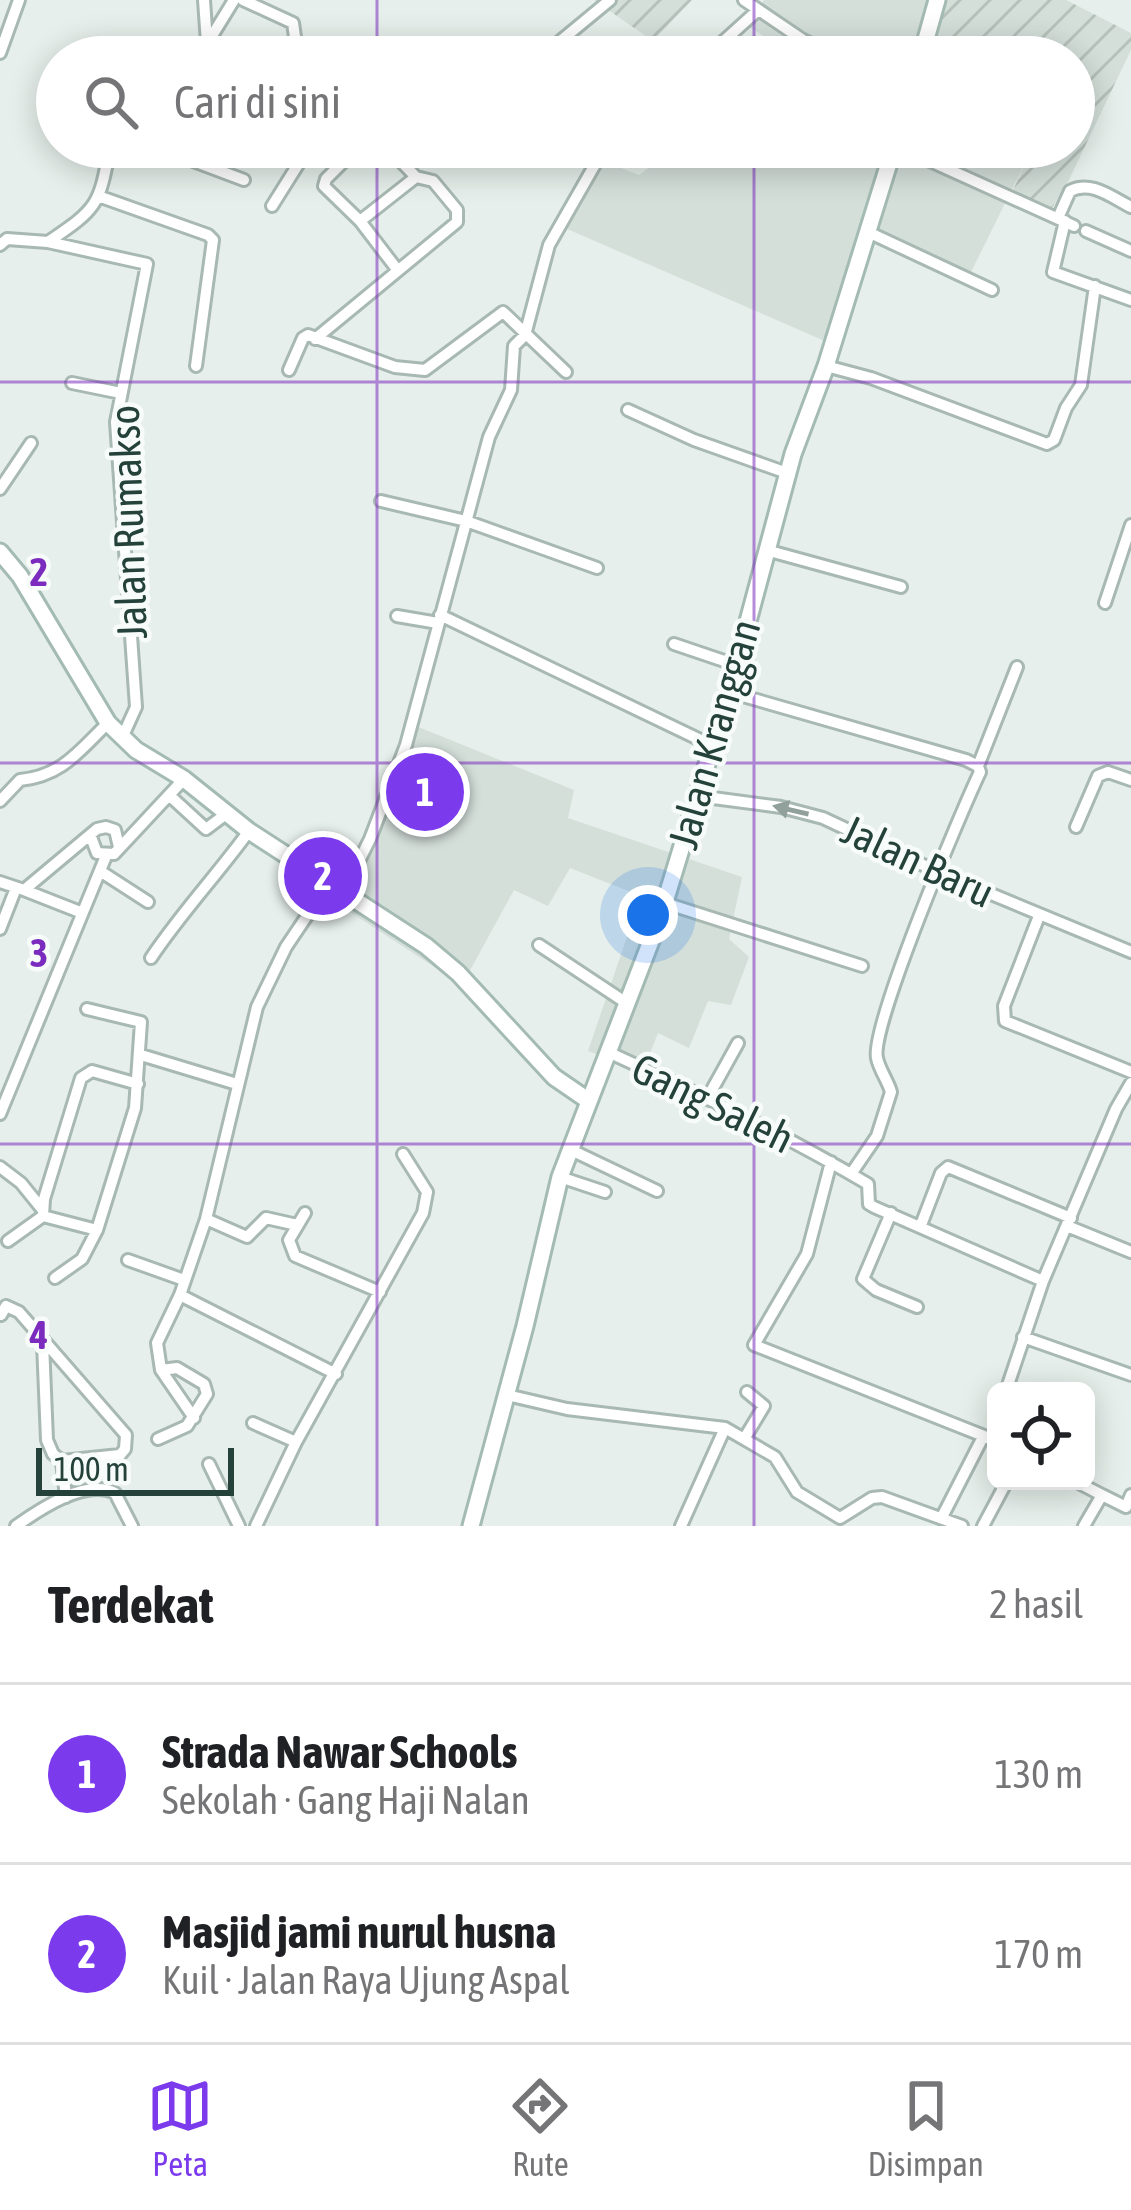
<!DOCTYPE html>
<html lang="id">
<head>
<meta charset="utf-8">
<style>
	:root { --surface:#fff; --page:#f2f2f2; --text:#202124; --muted:#757577; --line:#e0e0e0; --accent:#7c3aed }
	body { margin:0; font-family:"Asap Condensed",sans-serif; background:var(--page); color:var(--text) }
	.controls { position:absolute; right:36px; bottom:36px; display:grid; overflow:hidden; border-radius:18px; box-shadow:0 6px 30px #0003 }
	.controls button { width:108px; height:108px; display:grid; place-items:center; padding:0; border:0; border-bottom:3px solid var(--line); background:var(--surface); color:var(--text); font:60px sans-serif }
	.scale { position:absolute; left:36px; bottom:30px; width:198px; box-sizing:border-box; padding-left:12px; border:6px solid #24423a; border-top:0; font-size:33px; line-height:42px; white-space:nowrap; color:#24423a; -webkit-text-stroke:9px #f7fbf9; paint-order:stroke }
	.you { position:absolute; left:648px; top:915px; width:42px; height:42px; margin:-30px; border:9px solid #fff; border-radius:50%; background:#1a73e8; box-shadow:0 0 0 18px #1a73e833 }
	.badge { display:grid; place-items:center; width:78px; height:78px; border-radius:50%; background:var(--accent); color:#fff; font-size:39px; font-weight:700 }
	.pin { position:absolute; translate:-50% -50%; border:6px solid #fff; box-shadow:0 3px 12px #0006 }
	.list { margin:0; padding:0; list-style:none }
	h2 { display:flex; justify-content:space-between; align-items:center; height:156px; margin:0; padding:0 48px; font-size:51px }
	h2 small { font-size:39px; font-weight:400; color:var(--muted) }
	.list li { display:grid; grid-template-columns:78px 1fr auto; gap:36px; align-items:center; box-sizing:border-box; height:180px; padding:0 48px; border-top:3px solid var(--line) }
	.list b { display:block; font-size:45px; white-space:nowrap }
	.list p { margin:0; font-size:39px; white-space:nowrap; color:var(--muted) }
	.list em { font-size:39px; font-style:normal; color:var(--muted) }
	.icon { flex:none; width:66px; height:66px; fill:none; stroke:currentColor; stroke-width:2; stroke-linecap:round; stroke-linejoin:round }
	.map { position:relative; flex:none; width:1131px; height:1526px; overflow:hidden }
	.search { position:absolute; background:var(--surface); box-shadow:0 6px 30px #0003; left:36px; right:36px; top:36px; height:132px; display:flex; align-items:center; gap:30px; box-sizing:border-box; padding:0 42px; border-radius:66px; color:var(--muted); font-size:45px }
	.sheet { height:516px; background:var(--surface) }
	nav { display:flex; justify-content:space-around; align-items:center; box-sizing:border-box; height:168px; border-top:3px solid var(--line); background:var(--surface); font-size:33px; color:var(--muted) }
	nav a { display:grid; justify-items:center; gap:6px }
	nav .on { color:var(--accent) }
	.map>svg:first-child { display:block }
	.built { fill:#d4dfda }
	.industrial { fill:url(#industrial-furrows) }
	.lines { fill:none; stroke-linecap:round; stroke-linejoin:round }
	.street-casing { stroke:#a8b8b2; stroke-width:16 }
	.secondary-casing { stroke:#a4bbb3; stroke-width:21 }
	.street { stroke:#fff; stroke-width:10 }
	.secondary { stroke:#fff; stroke-width:15 }
	.oneway { fill:#92a09c }
	.grid { fill:none; stroke:#7b2cbf; stroke-width:3; stroke-opacity:0.55 }
	.labels { text-anchor:middle; stroke-width:9; stroke-linejoin:round; paint-order:stroke }
	.street-label { font-size:42px; fill:#24423a; stroke:#f7fbf9 }
	.grid-label { font-size:39px; text-anchor:middle; font-weight:bold; fill:#7b2cbf; stroke:#f7fbf9; stroke-width:9; stroke-linejoin:round; paint-order:stroke }
</style>
</head>
<body>
<div class="map">
<svg width="1131" height="1526" viewBox="0 0 1131 1526">
	<defs>
		<pattern id="industrial-furrows" width="10" height="10" patternUnits="userSpaceOnUse" patternTransform="scale(3)"><rect width="10" height="10" fill="#d4dfda"/><path d="M-1 1l2-2M0 10L10 0M9 11l2-2" fill="none" stroke="#b6c1bc"/></pattern>
	</defs>
	<rect width="100%" height="100%" fill="#e6efeb"/>
	<!-- built -->
	<path class="built" d="M764,0H942L927,52L935,57H766L777,45L748,26Z
		M677,147H1033L969,276L870,231L827,342L565,228L601,160L639,175Z
		M411,724L574,790L568,818L742,877L729,939L749,957L731,1005L708,1001L689,1048L658,1033L643,1071L588,1051L641,896L570,868L548,906L514,890L462,985L341,906L394,785Z"/>
	<!-- industrial -->
	<path class="industrial" d="M594,0H692L653,41Z
		M942,0H1066L1131,33V50L1067,184L1045,219L1008,201L1033,147H1074V57H935L927,53Z"/>
	<g class="lines">
		<!-- street casing -->
		<g class="street-casing">
			<path id="street" d="M204,0L207,43
				M243,0L293,23L295,37L283,57
				M744,0L803,40L837,57
				M0,53L19,0
				M134,57L138,45
				M199,57L234,0
				M363,57L367,49
				M541,57L610,0
				M706,57L757,11
				M156,147L244,180
				M276,147L302,158
				M358,147L326,179L324,186L360,221
				M899,147L1074,226
				M101,197L208,235L213,240L196,366
				M272,206L309,147
				M1058,218L1070,191C1091,180 1111,197 1131,207
				M1065,221L1053,272L1131,300
				M1086,231L1131,251
				M868,232L992,290
				M48,242C98,208 99,206 110,147
				M0,245L7,239L48,242L147,264L116,422L136,707L122,738
				M396,268L360,221L416,177
				M315,339L457,222V210L433,181L416,177L387,147
				M826,366L871,378L1047,444L1054,440L1066,408L1081,385L1095,286
				M289,370L303,338L308,335L395,367L425,370L503,312L566,372
				M72,383L121,393
				M628,410L694,440L787,473
				M0,489L31,443
				M381,501L466,521L597,568
				M766,550L901,587
				M1105,603L1131,525
				M440,615L713,746
				M397,616L438,623
				M674,644L736,665
				M729,692L966,760L978,766L980,772C961,812 870,1027 877,1058C879,1069 888,1081 891,1092L877,1136L851,1174
				M978,766L1017,667
				M169,795L206,829L226,814
				M698,796L781,807L823,818L938,872L1131,952
				M0,801L20,780C62,776 79,751 108,723
				M1076,827L1098,776L1108,772L1131,780
				M91,837L97,853L114,854L184,779
				M100,871L148,902
				M0,882L24,890L97,829L106,827L115,830L119,847
				M24,890L80,912
				M344,891L370,839L406,745L489,437L511,390L514,346L525,335L549,245L605,147
				M665,903L862,966
				M1039,916L1004,1006L1005,1021L1131,1072
				M0,929L16,888
				M539,945L628,1004
				M151,958C181,913 217,875 249,831
				M608,1052C697,1093 784,1134 868,1184L869,1204L874,1207L1043,1281
				M141,1055L237,1084
				M708,1097L738,1043
				M0,1114L106,856
				M569,1149L657,1191
				M831,1162L807,1254L754,1345L994,1440
				M0,1167L21,1183L42,1209
				M560,1177L605,1192
				M305,1213L289,1240L295,1256L380,1292
				M891,1213L863,1279L876,1290L917,1307
				M43,1216L97,1230
				M206,1219L247,1237L266,1218L297,1225
				M921,1225L941,1173L948,1167L1071,1218
				M1067,1226L1131,1252
				M8,1241L43,1216L44,1199L81,1078L92,1071L138,1084
				M128,1260L184,1280
				M55,1278L82,1259L97,1230L135,1108L141,1022L87,1009
				M180,1295L336,1374
				M1,1315L6,1306L19,1312L126,1435L125,1449L120,1455L62,1461
				M1023,1337L1131,1375
				M43,1343L47,1440L53,1454L62,1461L66,1497
				M1006,1391L1043,1281L1116,1109L1131,1083
				M507,1395L567,1409L725,1428L775,1457L797,1492L840,1518L872,1498L882,1497L962,1526
				M194,1418L161,1370L157,1343L180,1295L206,1219L257,1007L286,947L329,883
				M253,1423L296,1442
				M158,1439L187,1426L207,1394L204,1384L177,1368L161,1370
				M744,1439L764,1406L747,1392
				M209,1464L239,1526
				M1075,1481L1102,1495L1084,1526
				M1102,1495L1126,1507L1131,1495
				M942,1517L983,1437
				M16,1526C40,1509 86,1478 115,1493L132,1526
				M256,1526L296,1442L423,1213L427,1192L403,1154
				M681,1526L725,1428
				M983,1526L1007,1481"/>
		</g>
		<!-- secondary casing -->
		<g class="secondary-casing">
			<path id="secondary" d="M921,57L937,0
				M0,552L20,576L108,723L136,750L184,779L249,831L426,946L458,973L554,1077L589,1101
				M471,1526L525,1326L560,1177L661,915L729,692L793,454L826,366L894,147"/>
		</g>
		<!-- street -->
		<use href="#street" class="street"/>
		<!-- secondary -->
		<use href="#secondary" class="secondary"/>
	</g>
	<!-- one-way arrows -->
	<defs><path id="oneway-solid" d="M-6-.8H1V-3.2L6.5 0L1 3.2V.8H-6Z" transform="scale(3)"/></defs>
	<use class="oneway" href="#oneway-solid" transform="translate(791 810) rotate(-167)"/>
	<!-- grid -->
	<path class="grid" d="M377,0V57M754,0V57M377,147V1526M754,147V1526M0,382H1131M0,763H1131M0,1144H1131"/>
	<g class="labels">
		<!-- street labels -->
		<g class="street-label">
			<text transform="translate(128 522) rotate(-92)" y="15">Jalan Rumakso</text>
			<text transform="translate(714 734) rotate(-74)" y="15">Jalan Kranggan</text>
			<text transform="translate(918 861) rotate(25)" y="15">Jalan Baru</text>
			<text transform="translate(713 1103) rotate(26)" y="15">Gang Saleh</text>
		</g>
	</g>
	<g class="grid-label">
		<text x="39" y="586">2</text>
		<text x="39" y="967">3</text>
		<text x="39" y="1349">4</text>
	</g>
</svg>
<div class="controls">
<button><svg class="icon" aria-label="locate" viewBox="0 0 24 24"><circle cx="12" cy="12" r="6"/><path d="M12 2v4M12 18v4M2 12h4M18 12h4"/></svg></button>
</div>
<div class="scale">100 m</div>
<div class="you"></div>
<div class="pin badge" style="left:425px;top:792px">1</div>
<div class="pin badge" style="left:323px;top:876px">2</div>
<div class="search"><svg class="icon" aria-label="search" viewBox="0 0 24 24"><circle cx="10" cy="10" r="6"/><path d="M15 15l6 6"/></svg>Cari di sini</div>
</div>
<section class="sheet">
<h2>Terdekat<small>2 hasil</small></h2>
<ul class="list">
<li><span class="badge">1</span><div><b>Strada Nawar Schools</b><p>Sekolah · Gang Haji Nalan</p></div><em>130 m</em></li>
<li><span class="badge">2</span><div><b>Masjid jami nurul husna</b><p>Kuil · Jalan Raya Ujung Aspal</p></div><em>170 m</em></li>
</ul>
</section>
<nav>
<a class="on"><svg class="icon" aria-label="map" viewBox="0 0 24 24"><path d="M3 6l6-2 6 2 6-2v14l-6 2-6-2-6 2zM9 4v14M15 6v14"/></svg>Peta</a>
<a><svg class="icon" aria-label="directions" viewBox="0 0 24 24"><path d="M12 3l9 9-9 9-9-9zM9 14v-3h6M13 9l2 2-2 2"/></svg>Rute</a>
<a><svg class="icon" aria-label="saved" viewBox="0 0 24 24"><path d="M7 4h10v16l-5-4-5 4z"/></svg>Disimpan</a>
</nav>
</body>
</html>
